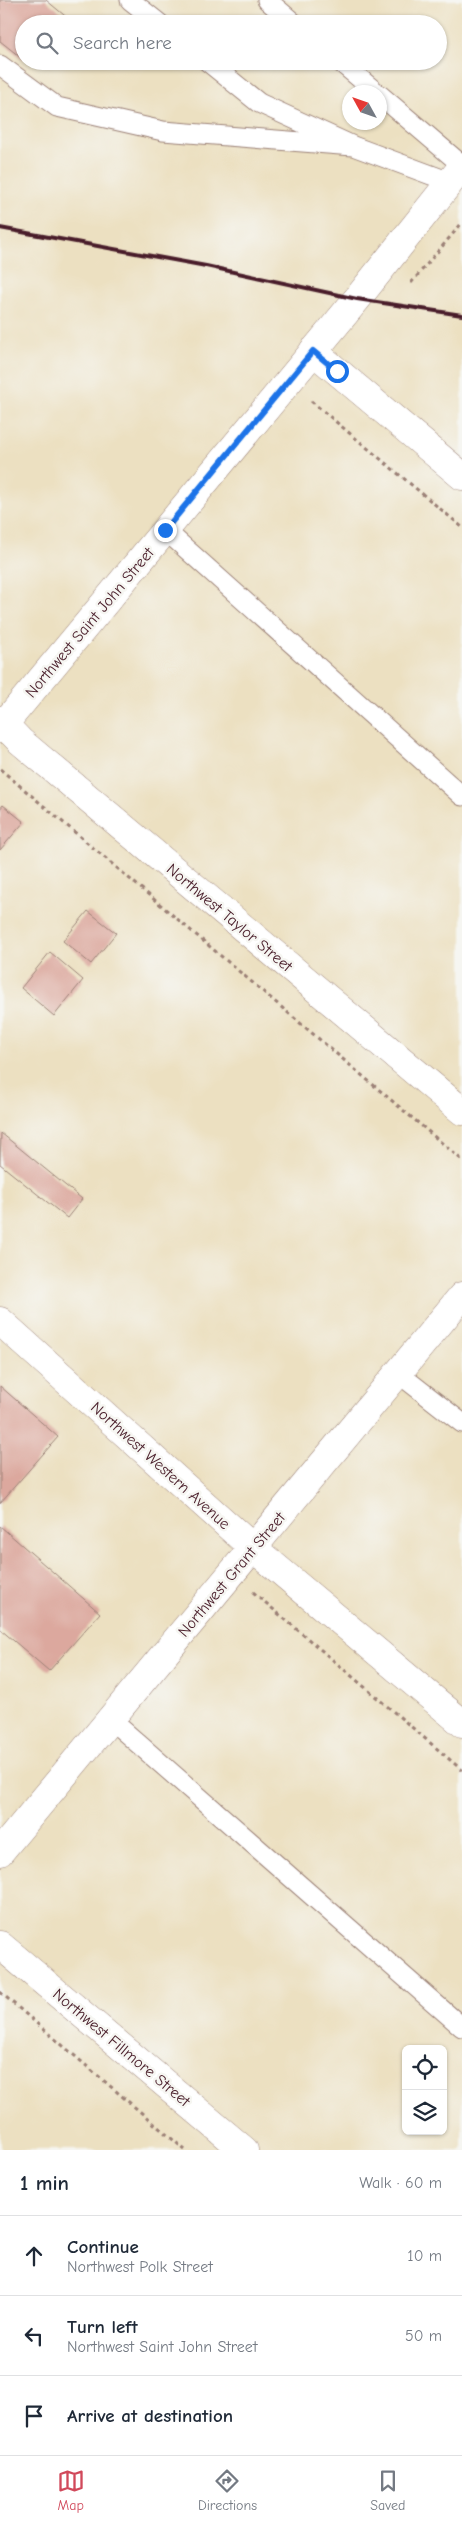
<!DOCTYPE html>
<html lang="en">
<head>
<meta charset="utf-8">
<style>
	:root { --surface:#fff; --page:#f2f2f3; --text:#1f2937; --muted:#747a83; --line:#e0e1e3; --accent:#d1495b }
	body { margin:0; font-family:"Comic Neue",sans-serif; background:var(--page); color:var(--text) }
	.controls { position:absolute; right:15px; bottom:15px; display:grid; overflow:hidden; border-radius:8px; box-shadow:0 1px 4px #0004 }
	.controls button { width:45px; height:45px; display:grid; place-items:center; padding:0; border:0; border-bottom:1px solid var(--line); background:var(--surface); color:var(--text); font:25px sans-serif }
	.compass { position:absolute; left:342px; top:85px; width:45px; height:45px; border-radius:50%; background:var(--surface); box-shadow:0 1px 4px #0004; rotate:310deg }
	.stop { position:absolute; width:15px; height:15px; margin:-11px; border:4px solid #1a73e8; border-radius:50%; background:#fff }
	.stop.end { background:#1a73e8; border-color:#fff; box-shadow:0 1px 5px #0008 }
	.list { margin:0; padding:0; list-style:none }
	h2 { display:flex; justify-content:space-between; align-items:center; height:65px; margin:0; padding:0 20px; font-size:21px }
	h2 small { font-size:16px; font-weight:400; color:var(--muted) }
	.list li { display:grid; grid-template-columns:32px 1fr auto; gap:15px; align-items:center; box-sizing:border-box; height:80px; padding:0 20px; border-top:1px solid var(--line) }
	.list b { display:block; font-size:19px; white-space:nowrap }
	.list p { margin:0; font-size:16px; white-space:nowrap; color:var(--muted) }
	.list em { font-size:16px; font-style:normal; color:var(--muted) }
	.icon { flex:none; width:28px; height:28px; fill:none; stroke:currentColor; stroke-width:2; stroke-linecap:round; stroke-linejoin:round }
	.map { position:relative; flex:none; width:462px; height:2150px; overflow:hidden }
	.search { position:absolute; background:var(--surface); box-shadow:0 1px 4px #0004; left:15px; right:15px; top:15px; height:55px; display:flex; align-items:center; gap:12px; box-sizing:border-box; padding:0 18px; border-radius:28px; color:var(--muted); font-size:19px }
	.sheet { height:305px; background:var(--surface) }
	nav { display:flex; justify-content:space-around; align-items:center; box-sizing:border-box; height:70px; border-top:1px solid var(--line); background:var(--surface); font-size:14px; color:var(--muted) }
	nav a { display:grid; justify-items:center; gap:2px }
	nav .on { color:var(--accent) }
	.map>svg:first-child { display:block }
	.building { fill:#dca89e }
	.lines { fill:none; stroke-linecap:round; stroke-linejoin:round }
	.lane-casing { stroke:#9b8076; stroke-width:21 }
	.street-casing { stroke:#9b8076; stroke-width:29 }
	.path { stroke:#9b8076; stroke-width:3; stroke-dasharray:4 4; stroke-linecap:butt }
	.lane { stroke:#fff; stroke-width:19 }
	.street { stroke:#fff; stroke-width:28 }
	.rail { stroke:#4a1f2b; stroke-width:4 }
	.route { stroke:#1a73e8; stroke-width:6 }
	.labels { text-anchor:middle; stroke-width:5; stroke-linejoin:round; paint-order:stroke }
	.street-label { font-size:16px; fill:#4a1f2b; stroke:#f6f6f2 }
</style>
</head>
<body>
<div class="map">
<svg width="462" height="2150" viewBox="0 0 462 2150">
	<rect width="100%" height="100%" fill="#f6f6f2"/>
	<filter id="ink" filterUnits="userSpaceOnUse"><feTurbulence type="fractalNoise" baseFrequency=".02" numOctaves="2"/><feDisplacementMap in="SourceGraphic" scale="10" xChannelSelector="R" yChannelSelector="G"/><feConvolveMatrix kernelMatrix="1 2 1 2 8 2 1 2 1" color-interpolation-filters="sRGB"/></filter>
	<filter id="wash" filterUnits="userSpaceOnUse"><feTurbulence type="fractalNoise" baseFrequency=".0096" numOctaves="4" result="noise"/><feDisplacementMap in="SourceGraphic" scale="20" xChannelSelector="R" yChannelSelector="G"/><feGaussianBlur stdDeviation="1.12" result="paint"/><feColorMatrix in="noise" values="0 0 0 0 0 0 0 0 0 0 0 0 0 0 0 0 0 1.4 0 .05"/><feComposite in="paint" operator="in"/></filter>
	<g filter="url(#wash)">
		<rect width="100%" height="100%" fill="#ece0c1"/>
		<g id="blocks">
			<!-- building -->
			<path class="building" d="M0,0H46L70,20L67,24H24V60L0,41Z
				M3,805L24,822L0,850V809Z
				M88,911L116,933L91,964L63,941Z
				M50,952L83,980L54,1016L21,988Z
				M1,1133L82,1199L67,1218L0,1164Z
				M0,1386L58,1437L0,1503Z
				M0,1526L100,1613L49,1671L0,1629Z"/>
		</g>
	</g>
	<g filter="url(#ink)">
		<use href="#blocks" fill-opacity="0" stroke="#9b8076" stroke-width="1"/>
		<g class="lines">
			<!-- lane casing -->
			<g class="lane-casing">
				<path id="lane" d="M130,0L160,24
					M267,0L295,24
					M207,61L259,103L353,146L450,182
					M339,61L376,92
					M0,65L57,107L163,131L353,146
					M380,95L462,165
					M165,530L462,796
					M398,1373L462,1423
					M110,1719L462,2027"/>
			</g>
			<!-- street casing -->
			<g class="street-casing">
				<path id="street" d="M313,351L462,476
					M0,720L20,741L462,1111
					M0,729L357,299L462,167
					M0,1321L253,1548L462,1723
					M0,1852L462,1296
					M0,1945L244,2150"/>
			</g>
			<!-- path -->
			<path class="path" d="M411,283L462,223
				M311,401L462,527
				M0,769L462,1160
				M253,1592L462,1770
				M0,1992L185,2150"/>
			<!-- lane -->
			<use href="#lane" class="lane"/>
			<!-- street -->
			<use href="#street" class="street"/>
			<!-- rail -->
			<path class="rail" d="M0,228L206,266L357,299L462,315"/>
		</g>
	</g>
	<g class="lines" filter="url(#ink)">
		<!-- route -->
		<path class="route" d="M165,530L313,351L337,371"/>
	</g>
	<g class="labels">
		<!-- street labels -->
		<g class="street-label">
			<text transform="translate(89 622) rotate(-50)" y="6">Northwest Saint John Street</text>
			<text transform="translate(230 917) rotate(40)" y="6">Northwest Taylor Street</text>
			<text transform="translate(161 1465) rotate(42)" y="6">Northwest Western Avenue</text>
			<text transform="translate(231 1574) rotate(-50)" y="6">Northwest Grant Street</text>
			<text transform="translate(122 2047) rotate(40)" y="6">Northwest Fillmore Street</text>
		</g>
	</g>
</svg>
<div class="controls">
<button><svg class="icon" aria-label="locate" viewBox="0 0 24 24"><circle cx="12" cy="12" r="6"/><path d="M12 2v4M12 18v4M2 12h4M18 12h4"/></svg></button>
<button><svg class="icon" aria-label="layers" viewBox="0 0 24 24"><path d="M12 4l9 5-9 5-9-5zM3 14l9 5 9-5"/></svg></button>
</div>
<svg class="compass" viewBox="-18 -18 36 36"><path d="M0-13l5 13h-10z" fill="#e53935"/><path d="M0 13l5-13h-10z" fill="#747a83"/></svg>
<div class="stop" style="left:337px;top:371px"></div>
<div class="stop end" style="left:165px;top:530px"></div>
<div class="search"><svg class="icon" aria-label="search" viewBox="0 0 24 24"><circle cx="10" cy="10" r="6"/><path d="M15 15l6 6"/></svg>Search here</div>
</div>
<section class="sheet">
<h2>1 min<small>Walk · 60 m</small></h2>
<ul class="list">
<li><svg class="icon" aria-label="ahead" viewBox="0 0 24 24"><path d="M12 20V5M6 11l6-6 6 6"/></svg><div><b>Continue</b><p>Northwest Polk Street</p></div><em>10 m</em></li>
<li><svg class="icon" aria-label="left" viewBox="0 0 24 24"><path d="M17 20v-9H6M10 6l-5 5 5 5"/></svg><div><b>Turn left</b><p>Northwest Saint John Street</p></div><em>50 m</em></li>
<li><svg class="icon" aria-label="arrive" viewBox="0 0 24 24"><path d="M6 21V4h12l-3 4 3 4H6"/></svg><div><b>Arrive at destination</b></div></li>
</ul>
</section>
<nav>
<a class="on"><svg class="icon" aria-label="map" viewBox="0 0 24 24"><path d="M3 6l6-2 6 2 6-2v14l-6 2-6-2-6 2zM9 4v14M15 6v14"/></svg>Map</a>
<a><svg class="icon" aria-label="directions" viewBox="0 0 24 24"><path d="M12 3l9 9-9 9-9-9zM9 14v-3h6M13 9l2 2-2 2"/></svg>Directions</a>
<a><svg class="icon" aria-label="saved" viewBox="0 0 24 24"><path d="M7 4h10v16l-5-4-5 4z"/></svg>Saved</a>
</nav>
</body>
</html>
